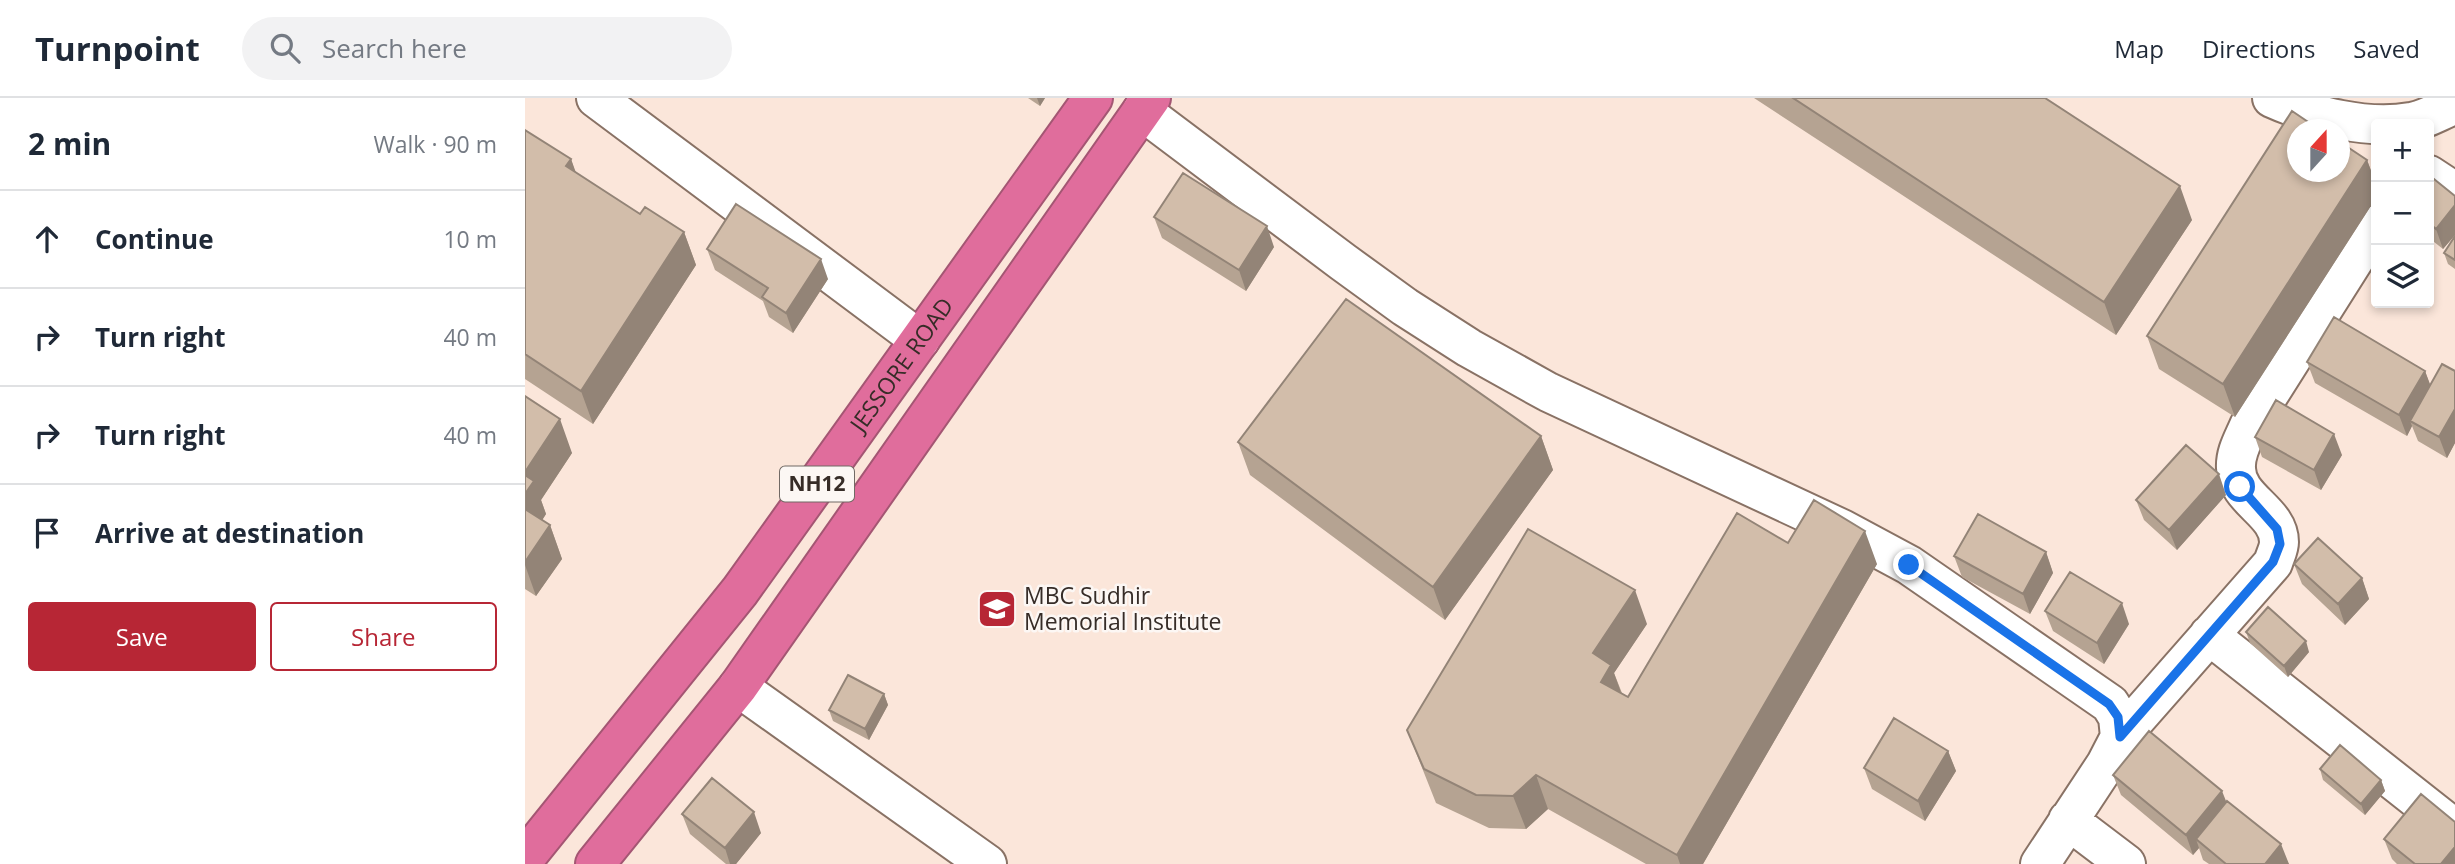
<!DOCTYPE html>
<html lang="en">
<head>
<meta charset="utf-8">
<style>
	:root { --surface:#fff; --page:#f2f2f3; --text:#1f2937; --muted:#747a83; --line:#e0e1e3; --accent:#b72635 }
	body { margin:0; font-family:"Open Sans",sans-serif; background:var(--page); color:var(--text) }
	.controls { position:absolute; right:21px; top:21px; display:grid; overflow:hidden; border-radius:7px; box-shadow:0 4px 10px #0003 }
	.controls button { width:63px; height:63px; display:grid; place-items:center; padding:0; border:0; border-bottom:2px solid var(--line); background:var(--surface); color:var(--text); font:35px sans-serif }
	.compass { position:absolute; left:1762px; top:21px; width:63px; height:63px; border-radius:50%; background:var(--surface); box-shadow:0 4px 10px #0003; rotate:21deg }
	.stop { position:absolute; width:21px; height:21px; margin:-16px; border:5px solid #1a73e8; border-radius:50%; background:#fff }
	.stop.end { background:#1a73e8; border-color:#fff; box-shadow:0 2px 7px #0008 }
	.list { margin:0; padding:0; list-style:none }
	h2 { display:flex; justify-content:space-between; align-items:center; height:91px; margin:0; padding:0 28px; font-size:30px }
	h2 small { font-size:23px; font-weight:400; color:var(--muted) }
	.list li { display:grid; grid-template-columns:46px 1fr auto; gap:21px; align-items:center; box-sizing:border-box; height:98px; padding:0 28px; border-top:2px solid var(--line) }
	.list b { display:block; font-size:26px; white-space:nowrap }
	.list em { font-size:23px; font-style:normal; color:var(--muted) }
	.actions { display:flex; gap:14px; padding:21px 28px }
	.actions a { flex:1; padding:16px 0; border:2px solid var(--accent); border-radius:7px; text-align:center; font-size:24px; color:var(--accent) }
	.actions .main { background:var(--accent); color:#fff }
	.icon { flex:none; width:38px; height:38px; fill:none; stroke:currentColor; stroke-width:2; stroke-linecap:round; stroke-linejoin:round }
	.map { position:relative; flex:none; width:1930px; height:766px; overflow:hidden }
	header { display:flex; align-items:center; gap:42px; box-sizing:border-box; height:98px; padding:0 35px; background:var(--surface); border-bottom:2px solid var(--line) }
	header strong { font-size:33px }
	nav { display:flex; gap:38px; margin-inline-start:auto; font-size:24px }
	.search { width:490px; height:63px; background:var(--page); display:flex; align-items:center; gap:18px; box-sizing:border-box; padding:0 24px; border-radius:38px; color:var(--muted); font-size:26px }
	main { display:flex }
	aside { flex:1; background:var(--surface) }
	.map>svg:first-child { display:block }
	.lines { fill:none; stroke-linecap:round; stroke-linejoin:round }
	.minor-casing { stroke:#897265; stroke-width:42 }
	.highway-casing { stroke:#a45673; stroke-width:42 }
	.minor { stroke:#fff; stroke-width:38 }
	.highway { stroke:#e06d9c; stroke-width:38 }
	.wall { fill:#b5a392 }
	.shaded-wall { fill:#938477 }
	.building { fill:#d2bdaa; stroke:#938477; stroke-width:2 }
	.route { stroke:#1a73e8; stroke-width:9 }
	.labels { text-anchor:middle; stroke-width:5; stroke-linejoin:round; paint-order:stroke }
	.shield { fill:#fcf7f4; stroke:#716964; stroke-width:2 }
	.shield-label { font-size:21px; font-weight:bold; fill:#362c27 }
	.street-label { font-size:23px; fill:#362c27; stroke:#fcf7f4 }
	.poi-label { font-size:23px; fill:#362c27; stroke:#fcf7f4; text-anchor:start }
</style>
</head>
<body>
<header>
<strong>Turnpoint</strong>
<div class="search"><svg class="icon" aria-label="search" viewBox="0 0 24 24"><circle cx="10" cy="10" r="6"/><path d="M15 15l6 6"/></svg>Search here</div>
<nav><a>Map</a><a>Directions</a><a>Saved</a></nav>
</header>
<main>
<aside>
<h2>2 min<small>Walk · 90 m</small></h2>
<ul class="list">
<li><svg class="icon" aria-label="ahead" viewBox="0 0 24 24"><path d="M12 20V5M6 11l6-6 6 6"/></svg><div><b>Continue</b></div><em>10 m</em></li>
<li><svg class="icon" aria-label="right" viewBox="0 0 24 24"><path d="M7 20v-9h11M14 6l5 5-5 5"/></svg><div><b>Turn right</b></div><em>40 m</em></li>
<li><svg class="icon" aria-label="right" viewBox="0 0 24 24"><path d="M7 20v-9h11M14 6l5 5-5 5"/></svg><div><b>Turn right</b></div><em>40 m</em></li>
<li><svg class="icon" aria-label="arrive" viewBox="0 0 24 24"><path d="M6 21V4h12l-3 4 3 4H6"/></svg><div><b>Arrive at destination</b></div></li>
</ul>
<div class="actions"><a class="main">Save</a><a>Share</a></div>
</aside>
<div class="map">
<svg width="1930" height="766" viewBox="0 0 1930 766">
	<rect width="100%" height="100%" fill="#fbe6da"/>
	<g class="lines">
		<!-- minor casing -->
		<g class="minor-casing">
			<path id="minor" d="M71,0L395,242
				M1747,0C1787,18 1842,32 1886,24C1900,22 1914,13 1927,8L1930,5
				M617,13L818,164L880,209L944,250L1023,294L1317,431L1384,467L1585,606L1593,619L1595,639L1581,666L1515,766
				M1904,77L1930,94
				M1684,537L1930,731
				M213,589L462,766
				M1595,639L1748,465C1750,458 1754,451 1754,444C1754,413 1711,402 1711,370C1710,355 1718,342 1724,328L1851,127
				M1543,722L1601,766"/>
		</g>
		<!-- highway casing -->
		<g class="highway-casing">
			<g id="highway">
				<path id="s1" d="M0,760L215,493L568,0"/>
				<path d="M70,766L213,589L626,0"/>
			</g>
		</g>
		<!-- minor -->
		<use href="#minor" class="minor"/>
		<!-- highway -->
		<use href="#highway" class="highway"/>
	</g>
	<!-- wall -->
	<path class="wall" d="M503,0H520L515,8Z
		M1229,0H1520L1667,122L1591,237Z
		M0,32L46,61L50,74L115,116L159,134L171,167L68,326L0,281Z
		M1842,62L1851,86V100L1710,319L1634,271L1622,238Z
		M1904,77L1930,98V137L1918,151L1904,140Z
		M629,119L749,149L721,193L637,140Z
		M1930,138V171L1923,166L1919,155Z
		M182,151L303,181L268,235L244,219L238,203L190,172Z
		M1782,264L1900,273L1905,287L1930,273V345L1922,360L1893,343L1887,328L1882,338L1790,285Z
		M0,298L47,355L16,402L21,416L17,422L25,427L37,461L11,498L0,491Z
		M1016,338L1028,372L920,522L725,377L713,344Z
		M1730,339L1817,357L1796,392L1737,359Z
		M1701,397L1652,452L1619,422L1611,402Z
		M1263,445L1352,466L1178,766H1121L1023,711L1001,731L964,730L911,705L882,632L1122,526L1089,575L1097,595L1103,599Z
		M1521,454L1528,475L1505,516L1437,479L1429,458Z
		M1769,466L1837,480L1844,501L1820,527L1777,486Z
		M1520,513L1604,526L1579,566L1528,533Z
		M1721,534L1784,554L1763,579L1725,545Z
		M359,596L363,607L344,642L308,623L304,612Z
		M1423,653L1431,673L1400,723L1347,691L1339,670Z
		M1795,671L1856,682L1860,693L1840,717L1798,682Z
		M1588,677L1701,704L1764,766H1684L1678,762L1674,750L1668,757L1596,697Z
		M157,716L236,735L211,766H201L165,736Z
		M1859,741L1930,766H1872L1867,761Z"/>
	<!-- shaded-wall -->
	<path class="shaded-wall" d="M512,0H520L515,8Z
		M46,61L58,94L41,68Z
		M1842,62L1851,86V100L1710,319L1698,286Z
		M1655,88L1667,122L1591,237L1579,204Z
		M1930,107V137L1918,151L1911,131Z
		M742,128L749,149L721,193L714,172Z
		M159,134L171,167L68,326L56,293Z
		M296,161L303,181L268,235L261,215Z
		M1900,273L1908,294L1885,323L1887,328L1882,338L1874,317Z
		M1930,311V345L1922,360L1914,339Z
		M35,321L47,355L16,402L21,416L6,440L0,424V374Z
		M1809,336L1817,357L1796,392L1789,372Z
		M1016,338L1028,372L920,522L908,489Z
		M1694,376L1701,397L1652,452L1644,432Z
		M25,427L37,461L11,498L0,467V464Z
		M1340,433L1352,466L1178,766H1155L1152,757Z
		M1521,454L1528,475L1505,516L1498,496Z
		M1837,480L1844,501L1820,527L1813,506Z
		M1110,492L1122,526L1089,575L1098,600L1076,584L1068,555Z
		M1597,505L1604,526L1579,566L1572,545Z
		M1781,543L1784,554L1763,579L1759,568Z
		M359,596L363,607L344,642L340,631Z
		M1423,653L1431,673L1400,723L1393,703Z
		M1011,677L1023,711L1001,731L988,698Z
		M1856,682L1860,693L1840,717L1836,706Z
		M1697,693L1705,713L1671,741L1674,750L1668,757L1661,737Z
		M229,714L236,735L211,766H205L200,750Z
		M1756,746L1764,766H1740Z
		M1930,749V766H1916Z"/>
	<!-- building -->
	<path class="building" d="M1268,0H1520L1655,88L1579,204Z
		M1767,13L1795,32H1773V74H1815V44L1842,62L1698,286L1622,238Z
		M0,32L46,61L41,68L115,116L120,109L159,134L56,293L0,256Z
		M658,75L742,128L714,172L629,119Z
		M1904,77L1930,98V107L1911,131L1904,125Z
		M211,106L296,161L261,215L237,199L243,190L182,151Z
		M1930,138V162L1919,155Z
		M821,201L1016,338L908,489L713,344Z
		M1809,219L1900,273L1874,317L1782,264Z
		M1917,266L1930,273V311L1914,339L1885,323Z
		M0,298L35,321L0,374Z
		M1751,302L1809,336L1789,372L1730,339Z
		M1661,347L1694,376L1644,432L1611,402Z
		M0,377L9,383L0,396Z
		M1289,402L1340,433L1152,757L1011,677L988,698L951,697L899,671L882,632L1003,431L1110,492L1068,555L1086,567L1076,584L1103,599L1212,415L1263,445Z
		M0,411L25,427L0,464Z
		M1453,416L1521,454L1498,496L1429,458Z
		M1793,440L1837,480L1813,506L1769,466Z
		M1545,474L1597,505L1572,545L1520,513Z
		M1743,509L1781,543L1759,568L1721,534Z
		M323,577L359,596L340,631L304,612Z
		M1369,620L1423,653L1393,703L1339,670Z
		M1624,633L1697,693L1661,737L1588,677Z
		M1815,647L1856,682L1836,706L1795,671Z
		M187,680L229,714L200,750L157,716Z
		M1896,696L1930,724V749L1916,766H1890L1859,741Z
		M1702,703L1756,746L1740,766H1701L1671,741Z"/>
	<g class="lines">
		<!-- route -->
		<path class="route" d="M1384,467L1584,606L1593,619L1595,639L1748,464L1755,446L1752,431L1715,389"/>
	</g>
	<!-- icons -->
	<defs>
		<g id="school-square" transform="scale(2.0125)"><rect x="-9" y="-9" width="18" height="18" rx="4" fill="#b72635" stroke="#fcf7f4"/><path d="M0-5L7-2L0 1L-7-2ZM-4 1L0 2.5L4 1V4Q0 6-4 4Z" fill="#fff"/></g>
	</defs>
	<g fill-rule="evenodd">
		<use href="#school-square" x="472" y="511"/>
	</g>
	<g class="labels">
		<!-- shield labels -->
		<rect class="shield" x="255" y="368.5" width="74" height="35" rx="5"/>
		<g class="shield-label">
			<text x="292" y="393">NH12</text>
		</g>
		<!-- street labels -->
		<g class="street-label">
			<text dy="8" stroke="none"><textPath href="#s1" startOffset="621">JESSORE ROAD</textPath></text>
		</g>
		<!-- poi labels -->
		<g class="poi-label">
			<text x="499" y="506">MBC Sudhir<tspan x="499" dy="26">Memorial Institute</tspan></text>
		</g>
	</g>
</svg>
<div class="controls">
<button>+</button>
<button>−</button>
<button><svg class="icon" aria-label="layers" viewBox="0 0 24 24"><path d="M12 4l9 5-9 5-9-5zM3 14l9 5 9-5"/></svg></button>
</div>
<svg class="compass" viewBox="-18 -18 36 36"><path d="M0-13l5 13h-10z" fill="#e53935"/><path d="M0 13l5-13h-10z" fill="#747a83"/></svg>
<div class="stop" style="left:1715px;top:389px"></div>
<div class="stop end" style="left:1384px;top:467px"></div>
</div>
</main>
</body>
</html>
